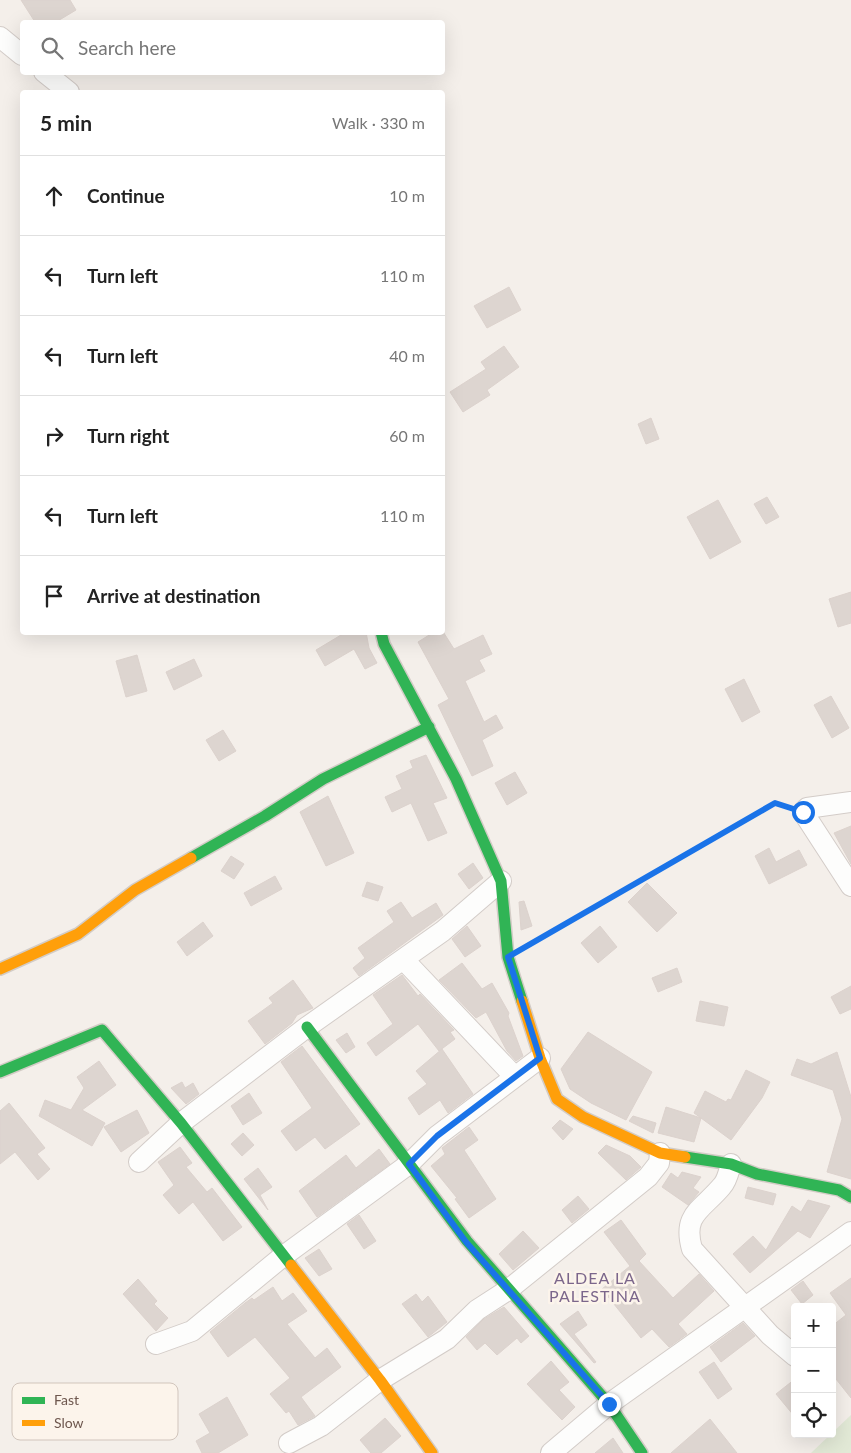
<!DOCTYPE html>
<html lang="en">
<head>
<meta charset="utf-8">
<style>
	:root { --surface:#fff; --page:#f6f6f6; --text:#222; --muted:#767676; --line:#e0e0e0 }
	body { margin:0; font-family:Lato,sans-serif; background:var(--page); color:var(--text) }
	.controls { position:absolute; right:15px; bottom:15px; display:grid; overflow:hidden; border-radius:5px; box-shadow:0 5px 20px #0002 }
	.controls button { width:45px; height:45px; display:grid; place-items:center; padding:0; border:0; border-bottom:1px solid var(--line); background:var(--surface); color:var(--text); font:25px sans-serif }
	.stop { position:absolute; width:15px; height:15px; margin:-11px; border:4px solid #1a73e8; border-radius:50%; background:#fff }
	.stop.end { background:#1a73e8; border-color:#fff; box-shadow:0 1px 5px #0008 }
	.list { margin:0; padding:0; list-style:none }
	h2 { display:flex; justify-content:space-between; align-items:center; height:65px; margin:0; padding:0 20px; font-size:21px }
	h2 small { font-size:16px; font-weight:400; color:var(--muted) }
	.list li { display:grid; grid-template-columns:32px 1fr auto; gap:15px; align-items:center; box-sizing:border-box; height:80px; padding:0 20px; border-top:1px solid var(--line) }
	.list b { display:block; font-size:19px; white-space:nowrap }
	.list em { font-size:16px; font-style:normal; color:var(--muted) }
	.icon { flex:none; width:28px; height:28px; fill:none; stroke:currentColor; stroke-width:2; stroke-linecap:round; stroke-linejoin:round }
	.map { position:relative; flex:none; width:851px; height:1453px; overflow:hidden }
	.search { position:absolute; background:var(--surface); box-shadow:0 5px 20px #0002; left:20px; top:20px; width:425px; height:55px; display:flex; align-items:center; gap:12px; box-sizing:border-box; padding:0 18px; border-radius:5px; color:var(--muted); font-size:19px }
	.panel { position:absolute; background:var(--surface); box-shadow:0 5px 20px #0002; left:20px; top:90px; width:425px; height:545px; border-radius:5px }
	.map>svg:first-child { display:block }
	.green { fill:#e2e9d6 }
	.building { fill:#ddd5d0; stroke:#dcd2cd }
	.lines { fill:none; stroke-linecap:round; stroke-linejoin:round }
	.street-casing { stroke:#d3ccc8; stroke-width:22 }
	.fast-casing { stroke:#d3ccc6; stroke-width:14 }
	.slow-casing { stroke:#d3ccc6; stroke-width:14 }
	.path { stroke:#d5cfcb; stroke-width:3; stroke-dasharray:1 4; stroke-linecap:butt }
	.street { stroke:#fdfdfc; stroke-width:20 }
	.fast { stroke:#30b455; stroke-width:11 }
	.slow { stroke:#ff9f0a; stroke-width:11 }
	.route { stroke:#1a73e8; stroke-width:6 }
	.labels { text-anchor:middle; stroke-width:5; stroke-linejoin:round; paint-order:stroke }
	.quarter-label { font-size:16px; letter-spacing:1px; fill:#7b668b; stroke:#fcf4eb }
	.key { fill:#fcf4eb; stroke:#d1c5bc; stroke-width:1 }
	.key-label { font-size:14px; fill:#6e574e }
</style>
</head>
<body>
<div class="map">
<svg width="851" height="1453" viewBox="0 0 851 1453">
	<rect width="100%" height="100%" fill="#f4efea"/>
	<!-- green -->
	<path class="green" d="M851,1415V1453H811Z"/>
	<!-- building -->
	<path class="building" d="M21,0H70L76,10L56,22H35Z
		M509,287L521,310L487,328L474,306Z
		M504,346L519,367L487,390L490,395L463,412L450,392L486,369L481,362Z
		M651,418L659,439L646,444L638,424Z
		M767,497L779,517L766,524L754,504Z
		M718,500L741,542L710,559L687,517Z
		M851,592V623L838,627L829,599Z
		M442,630L454,649L483,635L492,654L479,660L485,671L465,681L484,722L496,715L503,728L482,740L493,766L472,776L438,705L449,699L418,642L434,632H442Z
		M346,632H366L369,648L377,663L365,669L354,649L325,666L316,650Z
		M137,655L147,691L126,697L116,661Z
		M194,659L202,676L174,690L166,672Z
		M744,679L760,712L742,722L725,689Z
		M831,696L849,728L832,738L814,705Z
		M223,730L236,751L219,761L206,740Z
		M426,755L447,798L433,803L447,833L428,841L411,803L392,812L385,797L402,789L396,776L413,768L410,761Z
		M515,772L527,793L507,805L495,783Z
		M328,796L354,853L326,866L300,812Z
		M851,826V864L834,833Z
		M769,848L776,862L799,850L807,865L769,884L755,856Z
		M231,856L244,864L234,879L221,871Z
		M473,863L483,878L469,889L458,874Z
		M275,876L282,889L251,906L244,893Z
		M367,882L383,887L378,901L362,896Z
		M647,883L677,913L657,932L628,902Z
		M524,901L532,926L521,930L519,902Z
		M401,902L412,918L436,903L443,915L359,976L353,968L365,958L358,948L394,922L387,911Z
		M203,922L213,936L187,956L177,942Z
		M467,926L481,946L465,957L452,939Z
		M600,926L617,947L598,963L581,943Z
		M462,963L482,989L492,983L509,1013L508,1016L523,1056L516,1061L507,1051L486,1012L476,1018L439,980Z
		M677,968L682,982L658,992L652,978Z
		M402,975L418,996L420,994L454,1030L450,1032L455,1039L439,1051L418,1024L376,1056L367,1043L393,1024L373,995Z
		M293,980L313,1008L297,1015L292,1023L265,1044L248,1021L273,1003L269,998Z
		M851,986V1009L840,1014L831,997Z
		M700,1001L728,1007L724,1026L696,1021Z
		M588,1032L652,1072L626,1120L591,1103L570,1089L561,1069Z
		M347,1033L355,1047L346,1053L336,1040Z
		M302,1046L360,1124L325,1149L315,1137L296,1151L281,1131L312,1108L281,1062Z
		M442,1049L473,1094L448,1113L440,1100L419,1115L408,1098L427,1084L416,1071Z
		M837,1052L851,1097V1179L827,1172L842,1119L833,1090L791,1075L797,1059L811,1064Z
		M99,1061L116,1085L82,1110L105,1123L92,1146L39,1116L45,1100L71,1110L84,1088L77,1077Z
		M746,1070L770,1082L762,1098L731,1140L701,1118L694,1142L658,1133L666,1107L701,1118L694,1113L705,1091L726,1102L728,1099L731,1100Z
		M182,1082L185,1088L193,1083L199,1094L186,1104L171,1088Z
		M249,1093L262,1113L243,1125L231,1106Z
		M9,1103L45,1148L37,1154L50,1169L38,1180L15,1152L0,1164V1111Z
		M137,1110L149,1133L121,1152L104,1127Z
		M633,1116L656,1123L653,1133L629,1121Z
		M560,1120L573,1129L563,1140L552,1128Z
		M469,1127L478,1140L464,1150L496,1199L469,1218L455,1199L457,1198L431,1166L445,1154L442,1148Z
		M243,1133L254,1145L242,1156L231,1144Z
		M606,1145L630,1156L641,1167L626,1180L598,1153Z
		M180,1147L192,1163L186,1167L207,1192L212,1188L242,1227L223,1241L193,1202L179,1214L163,1195L174,1185L158,1162Z
		M379,1149L390,1164L317,1217L299,1191L346,1155L356,1168Z
		M258,1168L272,1187L260,1195L268,1210L244,1179Z
		M682,1172L701,1177L693,1188L699,1192L688,1205L662,1187L671,1173L678,1178Z
		M748,1187L776,1194L773,1205L745,1198Z
		M578,1196L589,1209L572,1223L562,1210Z
		M808,1200L830,1206L810,1238L798,1231L750,1273L733,1254L753,1236L766,1250L792,1206L801,1212Z
		M359,1215L376,1241L364,1249L347,1224Z
		M621,1220L646,1254L639,1261L673,1298L699,1274L714,1291L678,1324L687,1334L669,1347L652,1329L641,1338L602,1289L630,1266L604,1232Z
		M523,1231L539,1248L513,1270L499,1254Z
		M319,1249L332,1269L319,1276L305,1258Z
		M851,1278V1398L832,1374V1326L846,1315L830,1293Z
		M138,1279L157,1301L154,1304L168,1318L156,1331L123,1294Z
		M803,1281L813,1295L802,1304L791,1290Z
		M273,1287L282,1301L293,1293L307,1311L287,1324L315,1358L327,1348L341,1367L301,1397L315,1416L298,1425L289,1411L286,1413L270,1394L290,1378L255,1337L228,1357L210,1332L245,1303L252,1298L254,1300Z
		M416,1294L422,1302L428,1296L447,1322L428,1337L402,1304Z
		M504,1307L529,1336L521,1343L517,1338L497,1355L485,1343L477,1350L466,1337L484,1319Z
		M578,1311L587,1325L574,1334L596,1362L594,1363L560,1324Z
		M743,1323L755,1336L721,1362L710,1347Z
		M551,1361L569,1382L559,1390L575,1407L562,1420L527,1384Z
		M714,1362L732,1389L718,1399L699,1372Z
		M795,1379V1417L776,1394Z
		M227,1397L248,1435L218,1453H202L196,1441L210,1433L199,1414Z
		M385,1418L401,1436L381,1453H371L360,1440Z
		M710,1419L737,1453H671Z
		M613,1438L623,1453H595Z"/>
	<g class="lines">
		<!-- street casing -->
		<g class="street-casing">
			<path id="street" d="M0,37L22,55
				M44,72L69,92
				M851,802L807,808L803,812L851,886
				M404,960L515,1077
				M139,1162L181,1123L307,1027L443,931L501,881
				M731,1164C729,1171 727,1181 722,1186C702,1210 682,1214 692,1249L770,1335L795,1356
				M156,1344L192,1331L282,1257L409,1164L437,1136L540,1058
				M289,1443L321,1426L380,1380L447,1339L477,1310L508,1290L648,1177L659,1163L660,1153
				M551,1453L609,1404L851,1232"/>
		</g>
		<!-- fast casing -->
		<g class="fast-casing">
			<path id="fast" d="M381,632L384,644L456,779L501,881L508,957L522,1001
				M191,858L265,816L323,779L429,727
				M307,1027L467,1241L609,1404L642,1453
				M0,1072L102,1030L181,1123L291,1265
				M685,1157L731,1164L757,1174L839,1190L851,1197"/>
		</g>
		<!-- slow casing -->
		<g class="slow-casing">
			<path id="slow" d="M0,969L78,934L135,890L191,858
				M522,1001L540,1058L557,1099L583,1117L660,1153L685,1157
				M291,1265L380,1380L432,1453"/>
		</g>
		<!-- path -->
		<path class="path" d="M530,945L775,803L785,806"/>
		<!-- street -->
		<use href="#street" class="street"/>
		<!-- fast -->
		<use href="#fast" class="fast"/>
		<!-- slow -->
		<use href="#slow" class="slow"/>
	</g>
	<g class="lines">
		<!-- route -->
		<path class="route" d="M609,1404L466,1242L409,1164L437,1136L540,1058L508,957L775,803L803,812"/>
	</g>
	<g class="labels">
		<!-- quarter labels -->
		<g class="quarter-label">
			<text x="595" y="1284">ALDEA LA<tspan x="595" dy="18">PALESTINA</tspan></text>
		</g>
	</g>
	<!-- legend -->
	<rect x="12" y="1383" width="166" height="57" rx="8" class="key"/>
	<rect x="22" y="1397" width="23" height="7" fill="#30b455"/>
	<rect x="22" y="1420" width="23" height="6" fill="#ff9f0a"/>
	<g class="key-label">
		<text x="54" y="1405">Fast</text>
		<text x="54" y="1428">Slow</text>
	</g>
</svg>
<div class="controls">
<button>+</button>
<button>−</button>
<button><svg class="icon" aria-label="locate" viewBox="0 0 24 24"><circle cx="12" cy="12" r="6"/><path d="M12 2v4M12 18v4M2 12h4M18 12h4"/></svg></button>
</div>
<div class="stop" style="left:803px;top:812px"></div>
<div class="stop end" style="left:609px;top:1404px"></div>
<div class="search"><svg class="icon" aria-label="search" viewBox="0 0 24 24"><circle cx="10" cy="10" r="6"/><path d="M15 15l6 6"/></svg>Search here</div>
<section class="panel">
<h2>5 min<small>Walk · 330 m</small></h2>
<ul class="list">
<li><svg class="icon" aria-label="ahead" viewBox="0 0 24 24"><path d="M12 20V5M6 11l6-6 6 6"/></svg><div><b>Continue</b></div><em>10 m</em></li>
<li><svg class="icon" aria-label="left" viewBox="0 0 24 24"><path d="M17 20v-9H6M10 6l-5 5 5 5"/></svg><div><b>Turn left</b></div><em>110 m</em></li>
<li><svg class="icon" aria-label="left" viewBox="0 0 24 24"><path d="M17 20v-9H6M10 6l-5 5 5 5"/></svg><div><b>Turn left</b></div><em>40 m</em></li>
<li><svg class="icon" aria-label="right" viewBox="0 0 24 24"><path d="M7 20v-9h11M14 6l5 5-5 5"/></svg><div><b>Turn right</b></div><em>60 m</em></li>
<li><svg class="icon" aria-label="left" viewBox="0 0 24 24"><path d="M17 20v-9H6M10 6l-5 5 5 5"/></svg><div><b>Turn left</b></div><em>110 m</em></li>
<li><svg class="icon" aria-label="arrive" viewBox="0 0 24 24"><path d="M6 21V4h12l-3 4 3 4H6"/></svg><div><b>Arrive at destination</b></div></li>
</ul>
</section>
</div>
</body>
</html>
